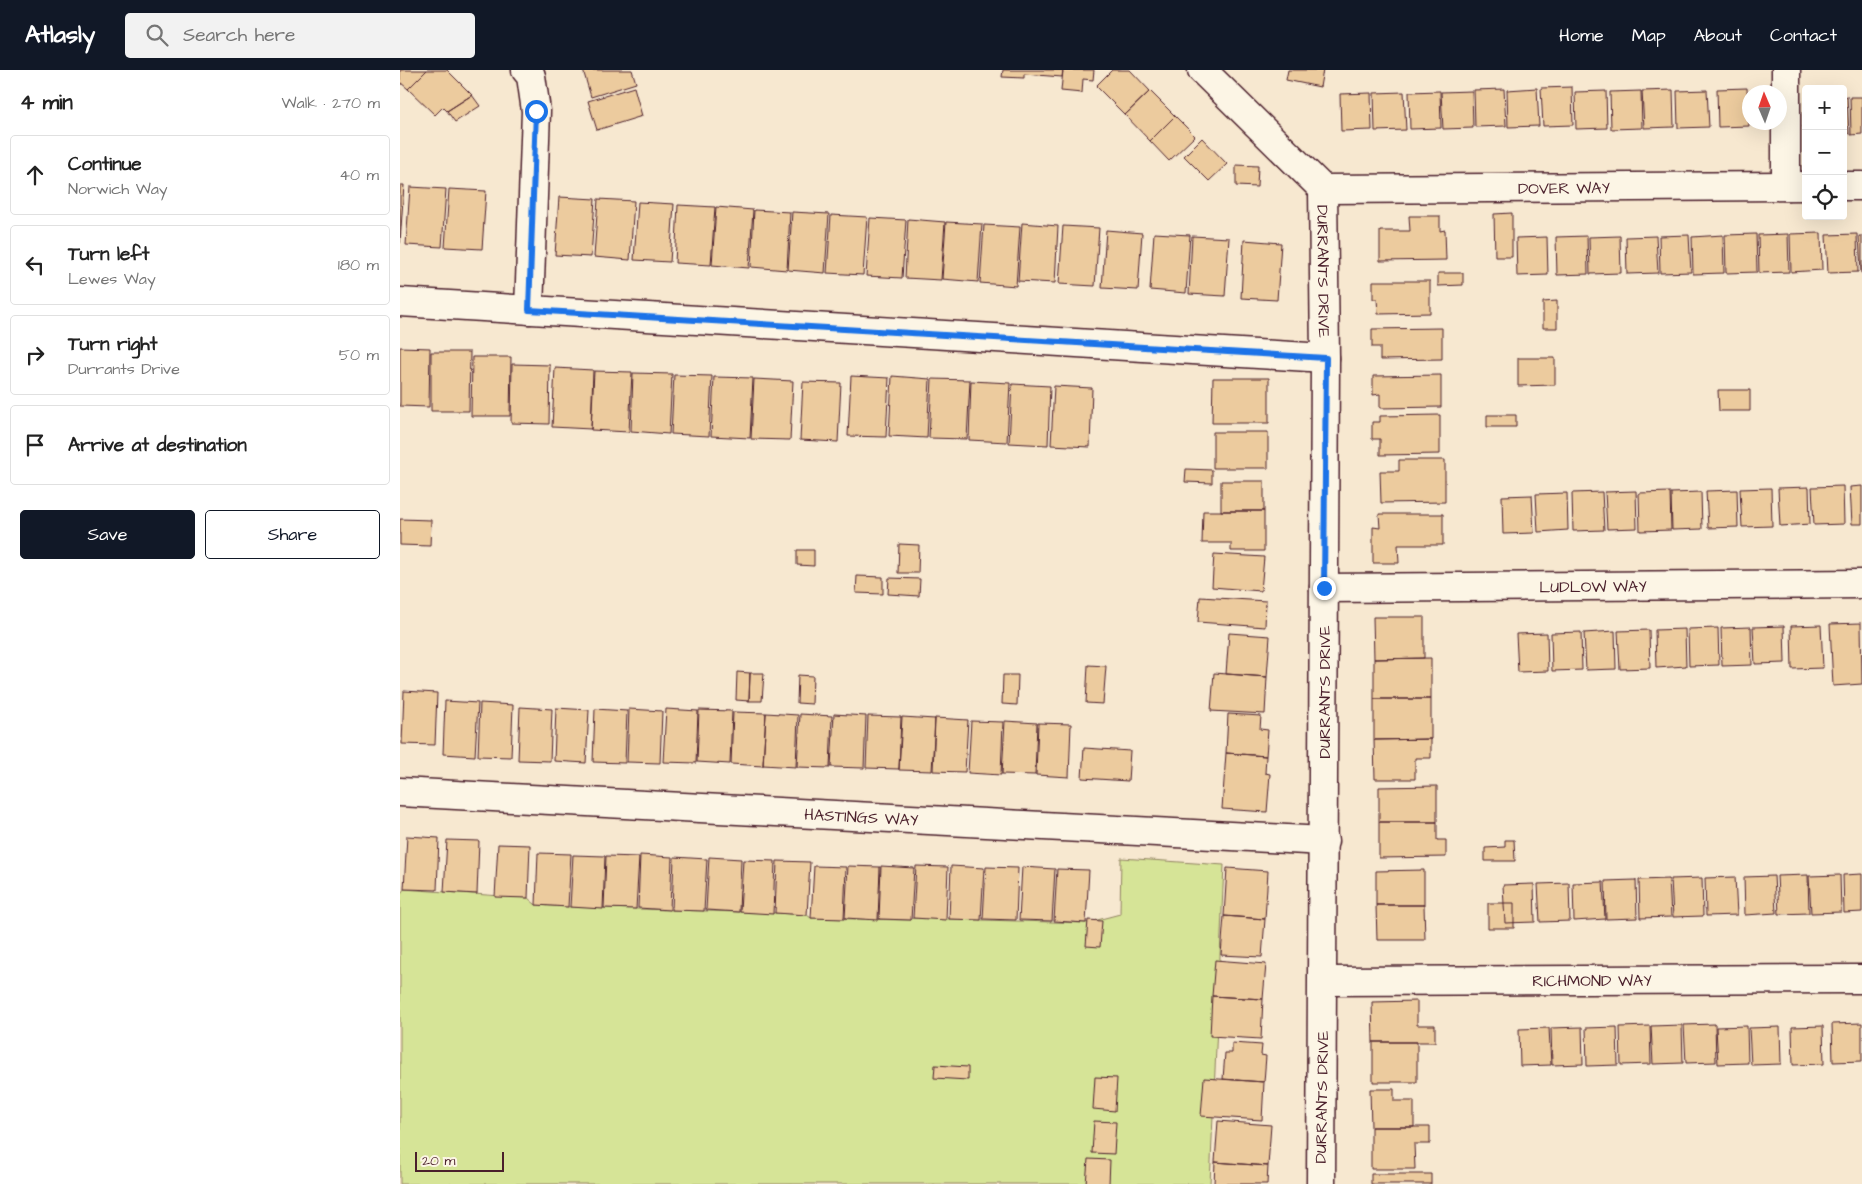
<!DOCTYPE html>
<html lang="en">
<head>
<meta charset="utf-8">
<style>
	:root { --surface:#fff; --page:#f2f2f2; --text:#222; --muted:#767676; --line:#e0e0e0; --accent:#111827 }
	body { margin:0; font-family:"Architects Daughter",sans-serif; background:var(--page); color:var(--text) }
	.controls { position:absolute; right:15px; top:15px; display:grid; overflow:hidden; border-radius:5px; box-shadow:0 5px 20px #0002 }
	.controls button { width:45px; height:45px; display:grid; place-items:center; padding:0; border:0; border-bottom:1px solid var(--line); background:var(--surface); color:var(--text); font:25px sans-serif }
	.compass { position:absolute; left:1342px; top:15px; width:45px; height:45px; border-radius:50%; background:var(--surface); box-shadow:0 5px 20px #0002; rotate:358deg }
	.scale { position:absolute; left:15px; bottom:12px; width:89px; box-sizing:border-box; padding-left:5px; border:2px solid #4a1f2b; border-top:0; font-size:14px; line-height:18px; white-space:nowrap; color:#4a1f2b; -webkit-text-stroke:4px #fcf5e5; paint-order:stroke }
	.stop { position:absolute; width:15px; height:15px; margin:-11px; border:4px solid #1a73e8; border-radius:50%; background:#fff }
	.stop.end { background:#1a73e8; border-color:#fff; box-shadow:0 1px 5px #0008 }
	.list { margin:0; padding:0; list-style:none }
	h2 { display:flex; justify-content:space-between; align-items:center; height:65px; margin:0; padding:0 20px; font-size:21px }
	h2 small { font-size:16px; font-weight:400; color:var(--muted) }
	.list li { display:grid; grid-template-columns:32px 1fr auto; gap:15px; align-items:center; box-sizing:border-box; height:80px; margin:0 10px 10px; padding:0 10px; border:1px solid var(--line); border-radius:5px }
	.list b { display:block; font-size:19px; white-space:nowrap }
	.list p { margin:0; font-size:16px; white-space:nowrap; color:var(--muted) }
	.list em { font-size:16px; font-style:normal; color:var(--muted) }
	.actions { display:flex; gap:10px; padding:15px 20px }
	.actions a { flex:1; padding:11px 0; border:1px solid var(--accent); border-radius:5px; text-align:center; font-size:18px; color:var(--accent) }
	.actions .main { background:var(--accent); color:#fff }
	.icon { flex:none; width:28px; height:28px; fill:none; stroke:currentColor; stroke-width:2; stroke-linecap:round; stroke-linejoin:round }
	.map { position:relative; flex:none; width:1462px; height:1114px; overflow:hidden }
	header { display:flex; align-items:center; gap:30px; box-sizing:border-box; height:70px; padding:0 25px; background:var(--accent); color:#fff }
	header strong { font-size:24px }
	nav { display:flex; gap:28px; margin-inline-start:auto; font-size:18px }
	.search { width:350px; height:45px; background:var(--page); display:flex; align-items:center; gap:12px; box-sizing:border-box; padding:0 18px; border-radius:5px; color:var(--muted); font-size:19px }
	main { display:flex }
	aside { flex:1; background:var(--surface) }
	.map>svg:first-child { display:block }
	.green { fill:#d6e497; stroke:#908261 }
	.building { fill:#eccb9e; stroke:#4a1f2b }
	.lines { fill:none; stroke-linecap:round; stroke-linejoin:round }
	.minor-casing { stroke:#4a1f2b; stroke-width:31 }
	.minor { stroke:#fcf5e5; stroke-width:28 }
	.route { stroke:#1a73e8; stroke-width:6 }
	.labels { text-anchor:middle; stroke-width:5; stroke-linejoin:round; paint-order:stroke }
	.street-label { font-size:16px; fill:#4a1f2b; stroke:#fcf5e5 }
</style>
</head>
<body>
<header>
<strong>Atlasly</strong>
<div class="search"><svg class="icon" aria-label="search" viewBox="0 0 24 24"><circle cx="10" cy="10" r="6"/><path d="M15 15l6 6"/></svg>Search here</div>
<nav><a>Home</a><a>Map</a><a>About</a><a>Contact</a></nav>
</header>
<main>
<aside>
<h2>4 min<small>Walk · 270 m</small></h2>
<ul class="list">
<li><svg class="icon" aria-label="ahead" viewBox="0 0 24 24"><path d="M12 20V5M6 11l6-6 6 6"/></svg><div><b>Continue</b><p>Norwich Way</p></div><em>40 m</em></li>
<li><svg class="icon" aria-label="left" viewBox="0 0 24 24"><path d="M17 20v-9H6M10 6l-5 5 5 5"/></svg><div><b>Turn left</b><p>Lewes Way</p></div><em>180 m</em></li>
<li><svg class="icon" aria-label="right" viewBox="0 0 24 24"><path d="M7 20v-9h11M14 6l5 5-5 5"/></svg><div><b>Turn right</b><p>Durrants Drive</p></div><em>50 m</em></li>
<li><svg class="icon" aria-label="arrive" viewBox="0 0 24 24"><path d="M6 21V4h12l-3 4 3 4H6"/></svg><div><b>Arrive at destination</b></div></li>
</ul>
<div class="actions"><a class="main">Save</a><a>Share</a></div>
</aside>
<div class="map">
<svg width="1462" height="1114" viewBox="0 0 1462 1114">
	<rect width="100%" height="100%" fill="#f7e8d0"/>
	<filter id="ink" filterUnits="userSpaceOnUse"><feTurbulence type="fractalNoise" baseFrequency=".02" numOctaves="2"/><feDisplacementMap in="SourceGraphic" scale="10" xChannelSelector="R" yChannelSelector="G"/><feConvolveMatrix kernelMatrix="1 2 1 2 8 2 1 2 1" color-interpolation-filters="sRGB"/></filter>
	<g filter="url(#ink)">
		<!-- green -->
		<path class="green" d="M721,788L824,795L810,1114H0V825L4,819L128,828L136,835L170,837L375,843L407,845L411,848L511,850L513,848L686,853L720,844Z"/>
		<!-- building -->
		<path class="building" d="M0,0H27L8,19L0,12Z
			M27,0H47L72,25L47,41L43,37L35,45L8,19Z
			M183,0H232L236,13L191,27Z
			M603,0H663L662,7L624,4V8L602,7Z
			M663,0H694L693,10L683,9L682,23L661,21Z
			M712,0H730L750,21L725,45L696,16Z
			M888,0H923L920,17L886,10Z
			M234,17L242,46L197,60L188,31Z
			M1172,17L1173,55L1143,56L1141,18Z
			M1137,18L1139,56L1108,57L1107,20Z
			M1347,18L1349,56L1318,57L1317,19Z
			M1104,19L1106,56L1075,57L1074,20Z
			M1273,20L1274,57L1244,58L1242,21Z
			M1307,20L1309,57L1278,58L1277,21Z
			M750,21L775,46L750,71L725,45Z
			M1040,21L1041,58L1010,59L1009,22Z
			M1072,21L1073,58L1043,59L1041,22Z
			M1206,21L1207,58L1176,59L1175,22Z
			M1241,21L1242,58L1211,59L1210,22Z
			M1004,22L1006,60L975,61L974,23Z
			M971,23L972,60L941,61L940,24Z
			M72,25L80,36L55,52L47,41Z
			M1447,26L1449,64L1443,65V27Z
			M1450,27H1462V64L1451,65Z
			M775,46L795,66L769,91L750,71Z
			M802,68L827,94L809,111L784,86Z
			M836,95L858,96L857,117L836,116Z
			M0,115H4L0,173Z
			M10,117L46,119L42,177L6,175Z
			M49,119L86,121L82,179L45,177Z
			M159,127L195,129L191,187L155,185Z
			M198,129L234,131L230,190L194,187Z
			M238,132L274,134L270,192L234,190Z
			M278,135L315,137L311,195L275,193Z
			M316,137L353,140L349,198L312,195Z
			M354,140L390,142L387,200L351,197Z
			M392,142L429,144L425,203L388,200Z
			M1112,143V187H1095L1094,144Z
			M431,145L467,147L463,205L427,203Z
			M1009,146H1040V161L1045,160L1046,190L980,191V161H1010Z
			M470,148L506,150L502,208L466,206Z
			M508,149L545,152L541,210L505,208Z
			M546,152L582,154L578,212L542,209Z
			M622,153L658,156L655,213L618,211Z
			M584,155L620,157L616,216L580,213Z
			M663,156L699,158L695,216L659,214Z
			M706,160L742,163L738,220L702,218Z
			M754,163L790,165L786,223L750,220Z
			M1421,163L1422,200L1391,202L1390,164Z
			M1356,164L1357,202L1326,203L1325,165Z
			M1388,164L1389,202L1359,203L1358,165Z
			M1457,164L1458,202L1428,203L1426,165Z
			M1289,165L1291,202L1260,203L1259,166Z
			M1323,165L1324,203L1293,204L1292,167Z
			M792,166L829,168L825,226L789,224Z
			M1187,166L1188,204L1157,205L1156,167Z
			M1220,166L1221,203L1190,204L1189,167Z
			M1256,166L1258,203L1227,204L1226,167Z
			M1459,166H1462V203H1461Z
			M1147,167L1148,205L1117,206L1116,168Z
			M844,170L881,173L877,230L841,228Z
			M1038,203H1063V215L1038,216Z
			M973,211H1030V243L978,244L977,229H973Z
			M1157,231V258H1143V232Z
			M1042,258V289L980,290V277H972V259Z
			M0,277L30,278L29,337L0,336Z
			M31,282H70L69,341H31Z
			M72,287H111L110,346H71Z
			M1118,288H1155V315L1118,316Z
			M112,294L150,295L149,354L111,353Z
			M155,298L193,300L191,359L152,357Z
			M194,301L232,302L229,362L191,360Z
			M233,303L272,304L269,364L231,361Z
			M274,305L312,306L309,366L271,364Z
			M1041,305V337L980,338V324L973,325V306Z
			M451,306L489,308L486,367L448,366Z
			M492,306L530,309L527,368L489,366Z
			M314,307L353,308L350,368L311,366Z
			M813,308H869V353H812Z
			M354,309L393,311L390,370L351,369Z
			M532,309L570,310L567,369L529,368Z
			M571,311L610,313L607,372L569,370Z
			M403,312L441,313L438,372L400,370Z
			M612,314L650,316L648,375L609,373Z
			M654,316L692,318L690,377L651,375Z
			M1318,320H1350V341H1319Z
			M1040,345V384L980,385V369H972V352H980V346Z
			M1087,345H1116V357H1087Z
			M813,362H868V398H813Z
			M999,390H1045V432L981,433L980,401H999Z
			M786,399L812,400V413L785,412Z
			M821,411H864V441H821Z
			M1443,416L1444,454L1414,455L1412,417Z
			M1462,416V454H1452L1450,417Z
			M1409,417L1410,454L1380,456L1378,418Z
			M1371,418L1372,456L1342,457L1340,419Z
			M1337,420L1338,457L1308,458L1306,421Z
			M1236,421L1237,458L1207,459L1205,422Z
			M1202,422L1204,460L1173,461L1172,423Z
			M1270,422L1271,460L1240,461L1239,423Z
			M1301,422L1302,459L1272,460L1271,423Z
			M1167,423L1168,460L1138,462L1136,424Z
			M1132,425L1134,463L1103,464L1102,426Z
			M803,441H864V481H831V473H802Z
			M979,444H1043V475H998L999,493H973V457L980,458Z
			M0,449L31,450L30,476L0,475Z
			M499,474L519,475L518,503H498Z
			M397,480H414V496L397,495Z
			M814,484L864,487L861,521L812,517Z
			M457,506L483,507V524L456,523Z
			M489,508L520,509L519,526L488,524Z
			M800,527L866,531L865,557L798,552Z
			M973,547H1024V588L974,589Z
			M1461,553L1462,614L1433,616L1430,554Z
			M1421,555L1423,598L1392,599L1391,556Z
			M1384,556L1385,593L1355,594L1353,557Z
			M1351,557L1352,595L1322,596L1321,558Z
			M1318,558L1319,595L1289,596L1288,559Z
			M1285,559L1286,596L1256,598L1255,560Z
			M1249,560L1250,598L1220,599L1218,561Z
			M1215,561L1216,599L1186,600L1184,563Z
			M1181,562L1182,600L1152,601L1151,563Z
			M829,563L870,566L867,607L826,604Z
			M1147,563L1148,601L1118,602L1116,564Z
			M1031,588V629H974V589Z
			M688,595L706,596L703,634L686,633Z
			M337,602L350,603L349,631L336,630Z
			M350,603H364L362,631H349Z
			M814,603L867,607L865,644L811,641Z
			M398,605L413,606L412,634L397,633Z
			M603,605H618L617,635L602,634Z
			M4,621L37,623L35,675L2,674Z
			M974,629H1031V669L974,670Z
			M45,631L78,633L75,686L43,684Z
			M80,633L113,635L111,687L78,686Z
			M120,637L152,639L150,691L118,690Z
			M156,638L189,640L186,693L154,691Z
			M195,639L227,641L225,693L193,692Z
			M229,639L262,641L260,693L227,692Z
			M266,639L298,641L296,693L263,692Z
			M299,640L332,641L330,694L297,692Z
			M333,642L366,643L363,696L331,694Z
			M366,643L398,645L396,697L363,695Z
			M400,644L432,646L430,698L397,697Z
			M434,644L466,646L464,698L431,697Z
			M828,644L861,646L860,659L868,660L866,686L826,683Z
			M468,646L501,647L499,699L466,698Z
			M502,647L535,649L532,701L499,700Z
			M535,648L568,650L565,702L533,701Z
			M571,651L603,652L601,705L568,703Z
			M605,651L637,653L635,705L602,704Z
			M638,653L671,654L669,707L636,705Z
			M1031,669V688H1015V709H975L974,670Z
			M684,678L730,681L728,711L682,708Z
			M826,683L866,686L865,703L870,704L867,742L822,739Z
			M1037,716V752H979V717Z
			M979,752H1037V770H1046V787L979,788Z
			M7,766L39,768L37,820L4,819Z
			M47,770L79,771L77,824L44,822Z
			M1105,770H1114L1115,791H1085V778L1105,777Z
			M98,774L130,775L128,828L95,827Z
			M138,783L171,784L168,837L136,835Z
			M173,785L205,786L203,839L170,837Z
			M240,785L272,787L270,840L238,838Z
			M206,786L239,787L236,839L204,838Z
			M274,787L307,789L304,841L272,840Z
			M309,787L341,789L339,842L306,840Z
			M343,790L375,791L373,844L340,842Z
			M377,791L410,792L407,845L375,843Z
			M414,796L446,797L444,849L411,848Z
			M448,796L480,797L478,850L445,848Z
			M481,796L514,798L511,850L479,849Z
			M516,796L548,797L546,850L513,848Z
			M551,796L584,798L581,850L549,849Z
			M586,797L618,798L616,850L583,849Z
			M622,797L655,799L652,851L619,850Z
			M827,798L868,801L865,849L824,846Z
			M657,799L689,800L686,853L654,851Z
			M1024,800V835H976V801Z
			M1462,804V842L1444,843L1443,805Z
			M1408,805L1409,843L1379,844L1377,806Z
			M1440,805L1441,842L1411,843L1409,806Z
			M1374,806L1376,843L1345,845L1344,807Z
			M1335,807L1337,845L1306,846L1305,808Z
			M1302,808L1303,846L1273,847L1271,809Z
			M1269,809L1271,847L1240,848L1239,810Z
			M1236,810L1237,848L1206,849L1205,811Z
			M1203,812L1205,849L1174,851L1173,813Z
			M1169,813L1170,851L1140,852L1138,814Z
			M1134,814L1135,852L1105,853L1103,815Z
			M1088,833H1114V858H1088Z
			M976,835H1024L1025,870H977Z
			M824,846L865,849L862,887L821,885Z
			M688,850L702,851L700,877L686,876Z
			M815,890L866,894L863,929L812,926Z
			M812,926L863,929L861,969L810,966Z
			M1017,931V955H1035V972H973L972,932Z
			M1462,953V991L1433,992L1432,954Z
			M1315,954L1316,992L1286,993L1284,955Z
			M1282,955L1283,993L1253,994L1251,956Z
			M1250,956L1251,994L1221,995L1220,957Z
			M1347,956L1348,993L1318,994L1316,957Z
			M1423,956L1424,994L1393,995L1392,957Z
			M1182,957L1183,994L1152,995L1151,958Z
			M1217,957L1218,995L1187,996L1186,958Z
			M1380,957L1381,994L1351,995L1349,958Z
			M1149,958L1151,995L1120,996L1119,959Z
			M973,972H1017V1012H973Z
			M832,973L862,975L861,985L866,986L864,1012L823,1009L825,983H832Z
			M535,995L568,997V1010L534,1008Z
			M695,1007L717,1008L715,1041L693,1039Z
			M804,1008L864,1012L862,1050L801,1046Z
			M970,1019H994V1031H1014V1057H971Z
			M694,1051L716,1052L714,1084L692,1083Z
			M818,1051L871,1055L868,1096L815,1092Z
			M971,1057H1030V1074H1014L1015,1099H971Z
			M688,1089L710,1090L709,1114H686Z
			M815,1092L868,1096L867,1114H814Z
			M971,1104H1031V1114H971Z"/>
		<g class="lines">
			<!-- minor casing -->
			<g class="minor-casing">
				<g id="minor">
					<path d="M126,0L131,6L136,41L129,240"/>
					<path id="s1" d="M802,0L923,119L925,288L921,1114"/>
					<path d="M1386,116V0"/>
					<path d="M1443,116H1462"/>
					<path id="s2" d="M923,119L1406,116"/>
					<path d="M0,232L925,288"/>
					<path id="s3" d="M924,518L1462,514"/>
					<path id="s4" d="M0,722L924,771"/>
					<path id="s5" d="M923,911L1462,909"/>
				</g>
			</g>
			<!-- minor -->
			<use href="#minor" class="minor"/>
		</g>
	</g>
	<g class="lines" filter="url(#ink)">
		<!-- route -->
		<path class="route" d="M136,41L129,240L926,288L924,518"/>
	</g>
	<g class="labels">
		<!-- street labels -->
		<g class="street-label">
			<text dy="6" stroke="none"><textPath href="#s2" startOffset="241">DOVER WAY</textPath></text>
			<text dy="6" stroke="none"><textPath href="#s1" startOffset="252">DURRANTS DRIVE</textPath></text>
			<text dy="6" stroke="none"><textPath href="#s3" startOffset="269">LUDLOW WAY</textPath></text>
			<text transform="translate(924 622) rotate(-90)" y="6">DURRANTS DRIVE</text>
			<text dy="6" stroke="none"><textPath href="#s4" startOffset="462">HASTINGS WAY</textPath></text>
			<text dy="6" stroke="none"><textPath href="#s5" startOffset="269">RICHMOND WAY</textPath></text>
			<text transform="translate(921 1027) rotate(-89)" y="6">DURRANTS DRIVE</text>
		</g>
	</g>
</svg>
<div class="controls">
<button>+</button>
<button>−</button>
<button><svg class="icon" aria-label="locate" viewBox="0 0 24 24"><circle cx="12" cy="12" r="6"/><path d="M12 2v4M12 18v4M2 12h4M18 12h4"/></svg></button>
</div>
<svg class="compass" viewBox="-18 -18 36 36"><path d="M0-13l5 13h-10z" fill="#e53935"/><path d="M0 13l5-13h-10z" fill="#767676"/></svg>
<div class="scale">20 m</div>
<div class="stop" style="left:136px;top:41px"></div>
<div class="stop end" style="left:924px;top:518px"></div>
</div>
</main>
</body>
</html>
